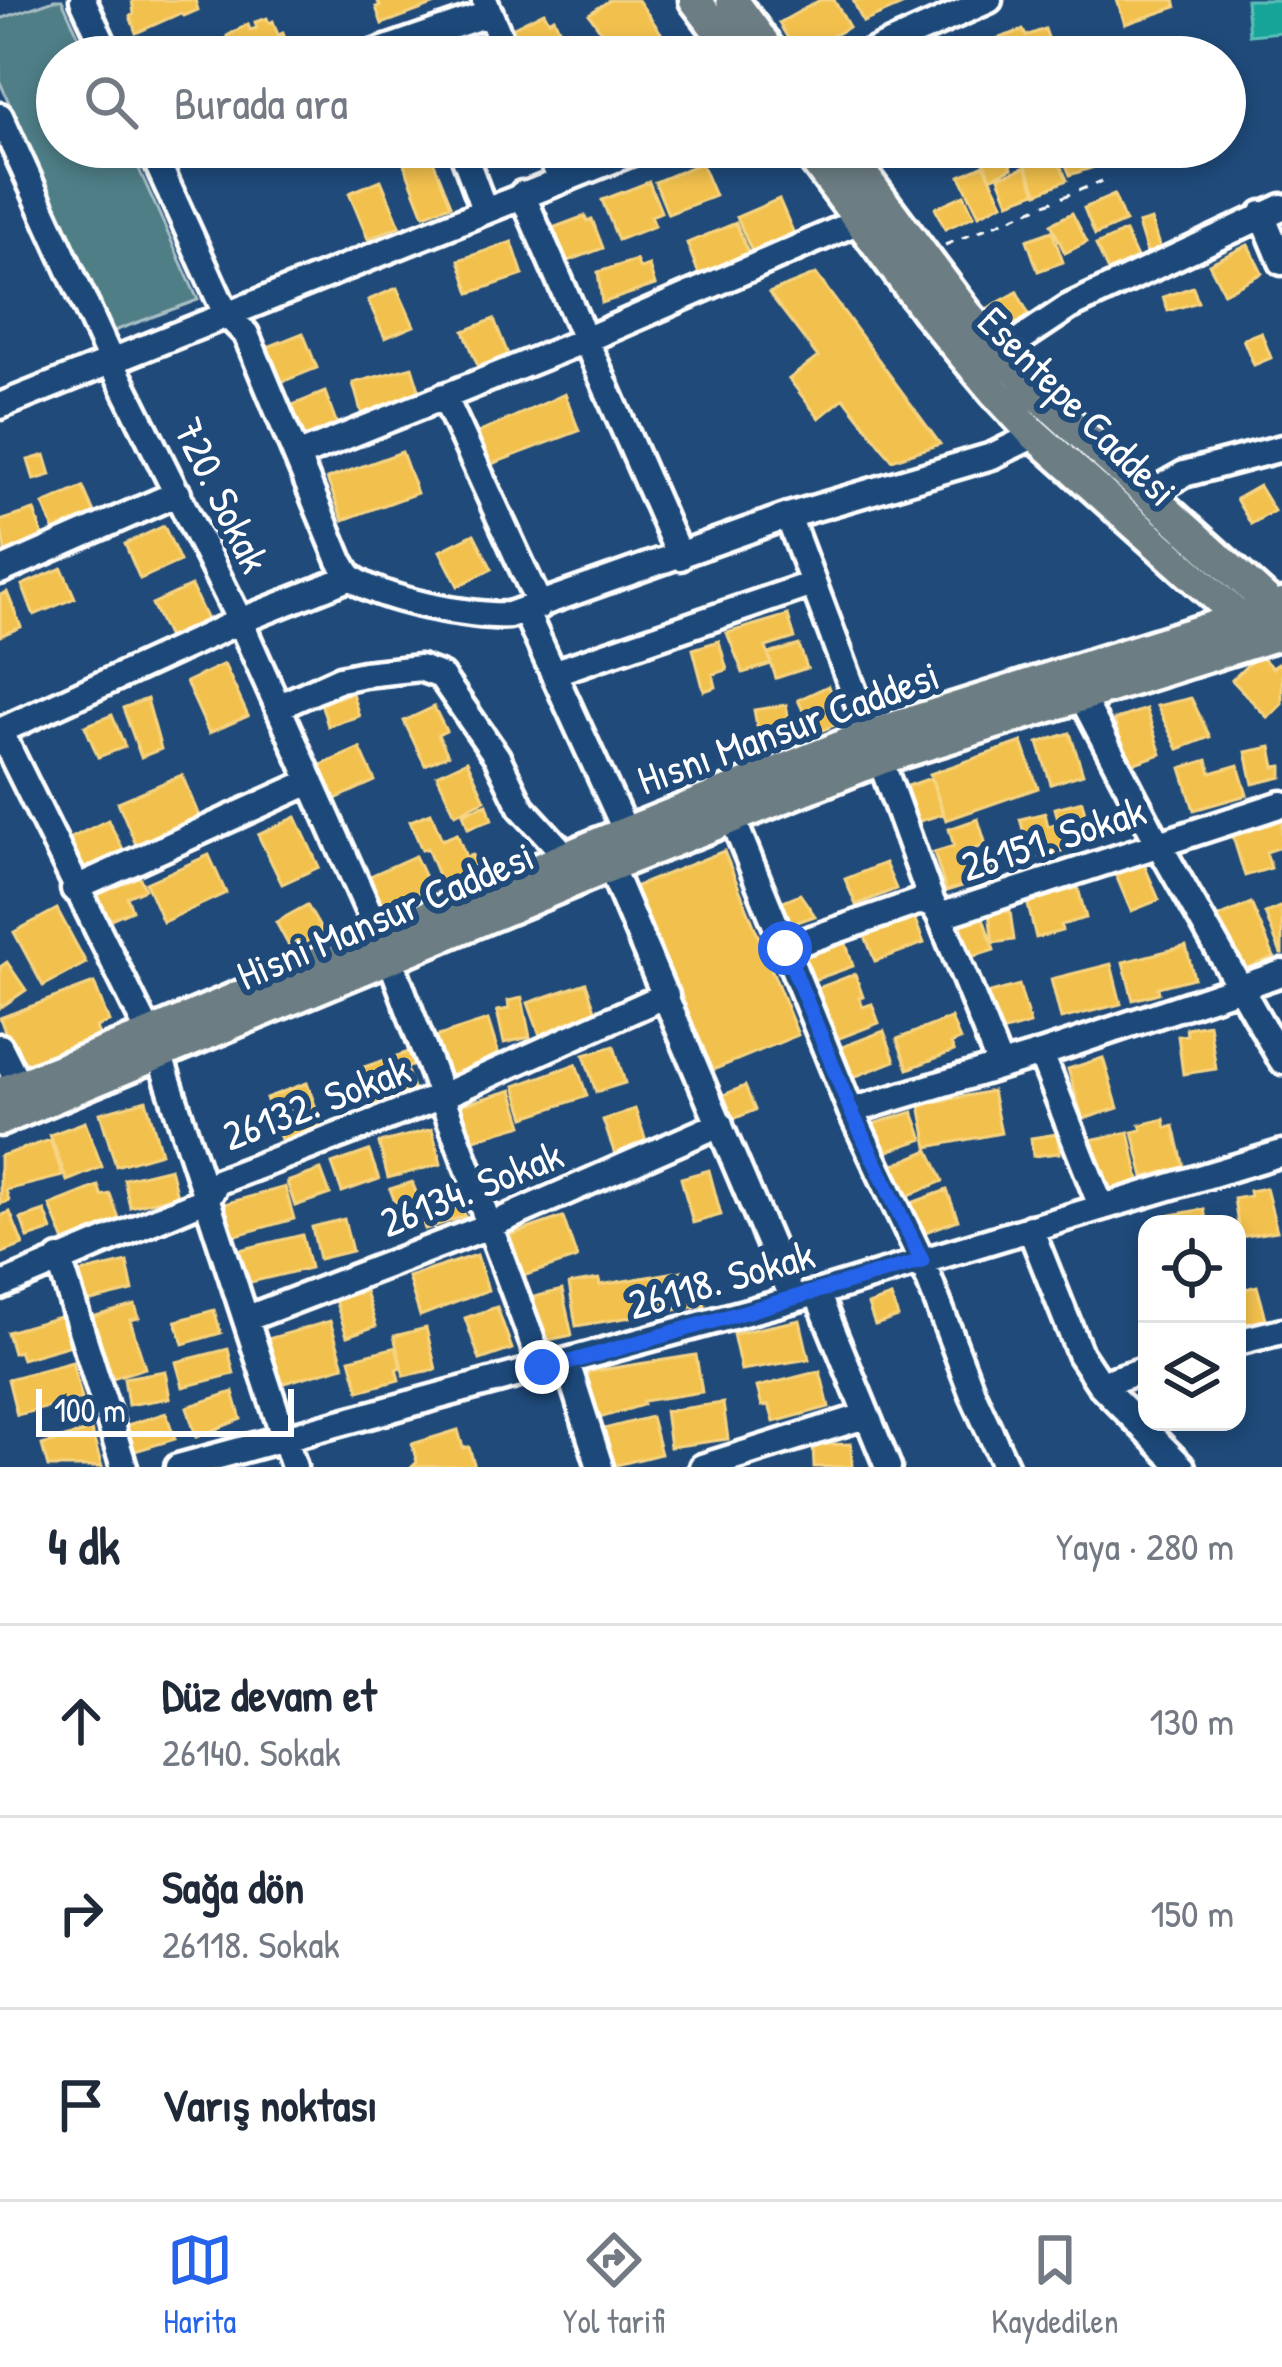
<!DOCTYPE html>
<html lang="tr">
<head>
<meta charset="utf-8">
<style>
	:root { --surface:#fff; --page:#f6f6f7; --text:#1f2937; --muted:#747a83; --line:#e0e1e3; --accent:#2563eb }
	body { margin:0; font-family:"Patrick Hand",sans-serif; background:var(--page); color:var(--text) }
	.controls { position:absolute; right:36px; bottom:36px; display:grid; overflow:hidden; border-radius:24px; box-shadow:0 6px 18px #0003 }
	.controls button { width:108px; height:108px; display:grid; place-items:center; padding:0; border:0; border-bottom:3px solid var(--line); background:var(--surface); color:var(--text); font:60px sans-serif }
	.scale { position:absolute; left:36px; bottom:30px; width:258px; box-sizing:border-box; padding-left:12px; border:6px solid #fff; border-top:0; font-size:33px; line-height:42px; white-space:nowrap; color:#fff; -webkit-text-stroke:9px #1f4a7a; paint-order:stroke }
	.stop { position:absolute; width:36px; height:36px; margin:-27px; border:9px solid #2563eb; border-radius:50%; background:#fff }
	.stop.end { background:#2563eb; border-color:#fff; box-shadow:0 3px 12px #0008 }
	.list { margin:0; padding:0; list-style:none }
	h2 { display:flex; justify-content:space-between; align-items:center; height:156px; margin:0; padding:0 48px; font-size:51px }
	h2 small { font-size:39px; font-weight:400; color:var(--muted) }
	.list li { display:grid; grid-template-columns:78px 1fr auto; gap:36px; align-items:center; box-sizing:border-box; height:192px; padding:0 48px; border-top:3px solid var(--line) }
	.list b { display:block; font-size:45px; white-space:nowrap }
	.list p { margin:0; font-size:39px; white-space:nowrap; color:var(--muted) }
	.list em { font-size:39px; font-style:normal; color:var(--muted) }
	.icon { flex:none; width:66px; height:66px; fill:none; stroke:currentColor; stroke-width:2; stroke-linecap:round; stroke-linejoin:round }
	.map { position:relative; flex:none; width:1282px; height:1467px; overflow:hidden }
	.search { position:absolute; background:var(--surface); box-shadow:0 6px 18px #0003; left:36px; right:36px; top:36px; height:132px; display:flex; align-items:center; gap:30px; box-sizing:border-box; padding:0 42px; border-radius:66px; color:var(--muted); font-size:45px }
	.sheet { height:732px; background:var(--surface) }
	nav { display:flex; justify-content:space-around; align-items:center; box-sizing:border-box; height:168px; border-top:3px solid var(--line); background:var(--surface); font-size:33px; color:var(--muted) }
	nav a { display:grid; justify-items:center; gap:6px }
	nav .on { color:var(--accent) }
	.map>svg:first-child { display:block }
	.green { fill:#507e87; stroke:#a8bec3; stroke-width:3 }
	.homes { fill:#f2c14e; stroke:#f6d483; stroke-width:3 }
	.public { fill:#17a398; stroke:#5dbfb7; stroke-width:3 }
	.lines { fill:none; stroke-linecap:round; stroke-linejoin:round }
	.minor-casing { stroke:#fff; stroke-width:33 }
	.major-casing { stroke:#fff; stroke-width:39 }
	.path { stroke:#fff; stroke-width:3; stroke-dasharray:9 9; stroke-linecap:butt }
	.minor { stroke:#1f4a7a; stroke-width:24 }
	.major { stroke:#6c7e84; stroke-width:30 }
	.route { stroke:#2563eb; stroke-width:15 }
	.labels { text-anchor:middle; stroke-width:12; stroke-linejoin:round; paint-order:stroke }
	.street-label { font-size:42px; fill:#fff; stroke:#1f4a7a }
</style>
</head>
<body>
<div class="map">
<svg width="1282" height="1467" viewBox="0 0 1282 1467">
	<rect width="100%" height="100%" fill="#1f4a7a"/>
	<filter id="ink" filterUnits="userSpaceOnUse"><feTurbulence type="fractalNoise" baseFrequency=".00833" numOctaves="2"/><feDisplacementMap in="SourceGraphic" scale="24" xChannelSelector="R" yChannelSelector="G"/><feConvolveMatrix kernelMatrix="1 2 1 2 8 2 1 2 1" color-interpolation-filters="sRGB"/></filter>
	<g filter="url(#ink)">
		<!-- green -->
		<path class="green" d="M54,0H62L88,57H57V147H129L198,300L109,333L0,82V19Z"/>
		<!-- homes -->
		<path class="homes" d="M132,0H195L198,10L184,16L181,13L136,33L130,16L134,14Z
			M377,0H444V1L382,24L376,7L380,6Z
			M610,0H638L663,36L633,57H619L589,14Z
			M820,0H834L849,27L798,55L779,23Z
			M853,0H911V1L863,22Z
			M1117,0H1174L1176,7L1125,24Z
			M544,12L549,21L554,18L572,56L518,57L509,39L516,35L512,28Z
			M267,18L269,23L273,21L278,35L283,33L286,42L291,40L297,55L232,57L227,36L248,24L250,30L257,28L255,22Z
			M1045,29L1055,57H972L992,48L990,41L1023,30L1026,36Z
			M663,36L679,57H635Z
			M1039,147H1052L1067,180L1038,193L1021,155Z
			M1090,147L1097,166L1070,175L1059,148Z
			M1004,152L1012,168L991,178L984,162Z
			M430,153L451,205L424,215L404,164Z
			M701,163L715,196L668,214L655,182Z
			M984,165L1003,203L979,215L960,176Z
			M1026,167L1036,192L1009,202L999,177Z
			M381,180L400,226L368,239L349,193Z
			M649,182L661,212L651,216L655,226L618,240L602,200Z
			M964,195L974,216L945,229L935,208Z
			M1114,195L1125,222L1095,235L1084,208Z
			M779,199L794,234L752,252L737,217Z
			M1072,213L1087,242L1065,253L1051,224Z
			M585,216L587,221L592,219L603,248L563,263L550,229Z
			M1151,220L1160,249L1147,253L1138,224Z
			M736,223L750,257L700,277L687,243Z
			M1052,231L1063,262L1038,271L1027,240Z
			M1125,232L1137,258L1108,271L1096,245Z
			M512,242L523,275L470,293L459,260Z
			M1248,245L1262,273L1224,293L1209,264Z
			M636,260L640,269L649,266L655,285L602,303L598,272Z
			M816,274L940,444L892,460L844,398L819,418L789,379L818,357L769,293Z
			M1193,287L1198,302L1168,311L1163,297Z
			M397,288L414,326L385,338L368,300Z
			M1017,292L1030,317L1002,333L988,308Z
			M494,319L509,357L479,369L464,331Z
			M1261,332L1271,358L1254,365L1243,339Z
			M303,333L317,368L274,385L260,350Z
			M412,367L422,399L362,415L353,383Z
			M325,392L338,427L299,442L285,408Z
			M565,394L579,431L481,468L469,437Z
			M402,452L417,493L343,520L327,479Z
			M45,455L51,475L34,480L28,460Z
			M1259,486L1274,511L1251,524L1236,499Z
			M83,487L96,517L56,534L43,504Z
			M34,510L44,540L5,553L0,521Z
			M164,526L180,561L140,579L125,544Z
			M474,534L492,569L458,586L440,551Z
			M62,568L75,598L34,615L22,585Z
			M191,586L207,620L168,638L152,604Z
			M7,592L21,627L0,636V595Z
			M788,615L795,638L766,647L771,664L743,673L727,633Z
			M719,641L727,670L713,674L716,687L704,691L693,649Z
			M799,645L807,668L776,678L768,654Z
			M1259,654L1272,668L1282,661V704L1268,718L1232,680Z
			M224,664L248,716L209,733L186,682Z
			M828,686L843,721L814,734L798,700Z
			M352,693L359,716L328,726L321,703Z
			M1191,698L1210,737L1178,749L1157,706Z
			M147,699L161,749L141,757L123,708Z
			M786,705L793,741L761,747L754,710Z
			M434,707L446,731L438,735L448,755L425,765L404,721Z
			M1146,709L1161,754L1129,765L1114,720Z
			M112,715L125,747L98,757L85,726Z
			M1070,733L1083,774L1051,784L1038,743Z
			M1022,742L1038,788L946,820L930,774Z
			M1271,747L1275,767L1282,766V777L1253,784L1246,752Z
			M360,748L375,781L333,800L317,767Z
			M1207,760L1211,773L1238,765L1247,795L1194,810L1181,768Z
			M467,761L485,800L455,814L437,775Z
			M182,775L201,821L137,847L118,802Z
			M931,778L943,814L914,823L902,788Z
			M1082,801L1091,837L1061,844L1062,851L1023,861L1020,849L1028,847L1020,819L1045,813L1048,826L1059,823L1055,808Z
			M487,804L492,820L468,828L463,813Z
			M431,813L442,840L457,834L466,857L472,855L479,870L442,885L427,848L422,850L410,821Z
			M296,817L319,867L282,884L258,835Z
			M1282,818V847L1266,852L1271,868L1245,876L1232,834Z
			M978,819L986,845L961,853L963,861L994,852L1001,874L946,891L934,852L954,846L949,829Z
			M108,820L125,853L78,876L61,843Z
			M724,851L798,1035L708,1072L634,887Z
			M209,855L226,893L163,922L146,883Z
			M415,856L430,888L374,913L359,881Z
			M1143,862L1159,900L1131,911L1115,873Z
			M885,863L896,889L856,905L845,879Z
			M139,876L145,889L127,897L132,910L104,922L93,896Z
			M1078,888L1086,918L1061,925L1062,931L1036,938L1027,901Z
			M800,894L815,916L780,928L773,905Z
			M1251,903L1274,957L1235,973L1212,920Z
			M307,905L323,933L291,950L276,922Z
			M1282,906V954H1281L1265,913Z
			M910,907L924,943L875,961L861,926Z
			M57,909L86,963L43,986L14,932Z
			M980,909L994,950L972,957L958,916Z
			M1010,911L1014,940L993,943L989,913Z
			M843,934L853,966L811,981L800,953Z
			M1186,946L1194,978L1158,987L1159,993L1133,1000L1123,962Z
			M7,962L26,990L0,1008V967Z
			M1111,964L1121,1004L1061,1019L1051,979Z
			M855,974L863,997L859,998L863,1007L872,1004L879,1023L837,1039L818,988Z
			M94,983L109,1022L96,1027L100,1038L18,1068L0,1018Z
			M586,983L597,1015L540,1035L528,1003Z
			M1019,985L1030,1024L994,1034L983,995Z
			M522,998L530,1037L504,1043L497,1011L509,1009L508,1001Z
			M951,1018L960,1040L951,1044L954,1051L908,1069L897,1039Z
			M488,1020L500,1058L442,1077L429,1039Z
			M1209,1024L1216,1069L1183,1074L1178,1036L1187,1035L1186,1028Z
			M884,1031L895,1061L851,1078L839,1048Z
			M614,1046L625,1083L596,1092L584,1055Z
			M412,1051L417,1064L406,1068L414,1092L371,1107L358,1069Z
			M1103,1058L1118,1108L1083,1119L1068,1069Z
			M576,1064L587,1096L525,1117L515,1086Z
			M307,1083L324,1130L283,1145L266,1098Z
			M745,1086L755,1110L731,1120L721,1096Z
			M512,1090L523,1125L468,1141L458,1106Z
			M992,1091L1001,1133L928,1147L920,1105Z
			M146,1100L161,1153L116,1166L100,1113Z
			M635,1109L648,1146L616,1157L603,1120Z
			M913,1112L923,1139L879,1154L869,1125Z
			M1164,1119L1166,1128L1174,1126L1184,1167L1144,1177L1133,1132L1142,1130L1140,1125Z
			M85,1122L102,1167L67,1181L50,1135Z
			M432,1129L441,1164L388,1178L379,1143Z
			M1129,1132L1140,1185L1101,1193L1090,1140Z
			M1057,1134L1060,1153L1033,1156L1031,1138Z
			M50,1140L63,1176L6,1190L9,1201L0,1204V1156Z
			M929,1150L943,1181L898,1200L884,1169Z
			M369,1151L379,1179L342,1192L332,1164Z
			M170,1168L177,1196L130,1207L124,1179Z
			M321,1170L330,1194L295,1206L287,1182Z
			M709,1170L721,1215L693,1223L681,1178Z
			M412,1182L418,1197L454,1185L465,1216L425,1229L415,1201L397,1207L390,1189Z
			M98,1186L102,1196L110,1194L120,1221L65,1242L50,1205Z
			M285,1187L294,1219L233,1236L224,1204Z
			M1266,1188L1277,1231L1240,1237L1234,1199L1250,1196L1249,1191Z
			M947,1190L958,1220L917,1235L906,1205Z
			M1204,1209L1207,1224H1163L1161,1217Z
			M45,1211L52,1230L28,1238L21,1219Z
			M10,1212L23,1245L0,1254V1216Z
			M563,1217L577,1258L523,1276L510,1235Z
			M344,1219L352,1251L319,1259L312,1227Z
			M302,1235L310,1268L247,1283L239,1250Z
			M477,1255L488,1290L420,1316L408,1277Z
			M127,1262L133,1291L83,1303L76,1274Z
			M699,1268L705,1305L576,1326L569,1284L599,1279L600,1285Z
			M1257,1286L1267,1322L1237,1330V1291Z
			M562,1290L572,1335L539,1342L529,1298Z
			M365,1291L376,1326L347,1336L335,1300Z
			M891,1297L898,1317L875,1325L868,1305Z
			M135,1305L139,1318L130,1320L145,1368L112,1378L104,1350L98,1352L88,1318Z
			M497,1307L512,1349L480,1360L465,1318Z
			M214,1310L221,1333L183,1344L176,1321Z
			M66,1315L75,1344L22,1359L19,1351L13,1353L7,1332Z
			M800,1320L809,1359L741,1370L733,1334Z
			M330,1321L344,1366L281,1384L268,1339Z
			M426,1328L436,1369L404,1376L394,1336Z
			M396,1347L401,1367L396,1369L399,1380L359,1391L350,1359Z
			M228,1349L234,1374L183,1387L176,1362Z
			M696,1355L702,1392L643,1401V1405L590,1421L575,1374Z
			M72,1362L82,1399L17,1415L8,1379Z
			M165,1371L170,1398L128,1405L124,1378Z
			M820,1371L829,1407L774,1422L769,1405L762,1406L757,1387Z
			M233,1392L241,1419L196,1437L187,1407Z
			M723,1403L728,1439L670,1447L665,1411Z
			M166,1413L175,1439L132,1452L124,1426Z
			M651,1417L661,1454L609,1467L596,1431Z
			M91,1430L102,1467H48L42,1445Z
			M458,1430L463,1448L469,1447L475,1467H412L417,1462L412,1444Z
			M851,1444L852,1467H814L813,1445Z"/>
		<!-- public -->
		<path class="public" d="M1246,0H1282V32L1249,35Z"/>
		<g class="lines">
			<!-- minor casing -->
			<g class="minor-casing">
				<path id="minor" d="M83,0L109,57
					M485,2L508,57
					M363,57L490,13
					M861,57L989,0
					M0,116L111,361L240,621L0,731
					M150,147L226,314L246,334L340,561C344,566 346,573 351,577C376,599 475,618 509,615L788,516L992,456L1035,435
					M461,147L484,209
					M547,147L560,178
					M522,194L680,557
					M1262,214L1282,262
					M1000,353L1069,307L1282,207
					M444,396L540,606
					M0,406L645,147
					M297,456L585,340L859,221
					M1147,495L1184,474L1282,448
					M788,516L870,735
					M0,571L178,493
					M351,577L240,621L381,939
					M525,611L626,832
					M553,673L812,584
					M1081,696L1159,845L1282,1061
					M278,707L340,679L364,674L420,668L441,676L497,757L521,807L567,857
					M0,731L160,1056L294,1467
					M880,759L932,903
					M732,817L851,1111L922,1261L973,1395L1006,1467
					M610,866L793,1299
					M74,889L310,782
					M940,916L1000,1066
					M785,948L918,902L932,903L940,916L1282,804
					M390,958L542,1367
					M0,1047L19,1085
					M1041,1054L1101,1206
					M851,1111L1041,1054L1282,973
					M1030,1228L1080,1354L1100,1384L1182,1467
					M59,1259L124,1467
					M0,1286L208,1198L217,1182L442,1096L666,995
					M817,1293L888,1467
					M248,1318L491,1225L720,1124
					M1237,1342L1282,1331
					M567,1363L600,1467
					M1100,1384L1147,1369
					M178,1467L817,1293L1282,1153
					M702,1467L865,1416"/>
			</g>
			<!-- major casing -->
			<g class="major-casing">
				<path id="major" d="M695,0L738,57
					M732,0L774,57
					M805,147L927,311L995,392L1031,431L1240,618L1256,621
					M842,147L966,313L1035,392L1282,615
					M0,1093L147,1036L600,843L870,735L1282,605
					M0,1120L610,866L880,759L1282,633"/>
			</g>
			<!-- path -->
			<path class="path" d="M945,245L1102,181"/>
			<!-- minor -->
			<use href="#minor" class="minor"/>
			<!-- major -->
			<use href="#major" class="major"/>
		</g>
	</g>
	<g class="lines" filter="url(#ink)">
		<!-- route -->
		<path class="route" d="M542,1367L567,1363L922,1261L851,1111L785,948"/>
	</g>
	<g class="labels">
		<!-- street labels -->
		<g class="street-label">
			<text transform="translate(1078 406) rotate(45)" y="15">Esentepe Caddesi</text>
			<text transform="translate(222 495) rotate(64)" y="15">720. Sokak</text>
			<text transform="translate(788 727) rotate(-20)" y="15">Hısnı Mansur Caddesi</text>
			<text transform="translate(1053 838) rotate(-18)" y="15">26151. Sokak</text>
			<text transform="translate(385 915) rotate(-23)" y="15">Hisni Mansur Caddesi</text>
			<text transform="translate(316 1102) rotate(-21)" y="15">26132. Sokak</text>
			<text transform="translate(471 1188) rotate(-22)" y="15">26134. Sokak</text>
			<text transform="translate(721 1279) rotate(-16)" y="15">26118. Sokak</text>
		</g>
	</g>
</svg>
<div class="controls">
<button><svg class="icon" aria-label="locate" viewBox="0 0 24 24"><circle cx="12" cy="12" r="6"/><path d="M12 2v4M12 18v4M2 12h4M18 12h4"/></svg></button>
<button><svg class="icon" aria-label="layers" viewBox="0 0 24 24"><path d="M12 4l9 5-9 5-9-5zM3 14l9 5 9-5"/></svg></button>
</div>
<div class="scale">100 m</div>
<div class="stop" style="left:785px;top:948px"></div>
<div class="stop end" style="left:542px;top:1367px"></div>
<div class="search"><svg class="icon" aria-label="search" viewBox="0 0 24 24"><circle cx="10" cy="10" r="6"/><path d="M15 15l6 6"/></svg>Burada ara</div>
</div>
<section class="sheet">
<h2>4 dk<small>Yaya · 280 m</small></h2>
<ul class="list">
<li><svg class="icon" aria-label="ahead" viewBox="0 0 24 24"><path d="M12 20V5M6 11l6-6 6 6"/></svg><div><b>Düz devam et</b><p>26140. Sokak</p></div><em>130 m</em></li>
<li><svg class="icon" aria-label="right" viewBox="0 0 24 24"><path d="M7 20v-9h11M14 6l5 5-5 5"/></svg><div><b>Sağa dön</b><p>26118. Sokak</p></div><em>150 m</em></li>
<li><svg class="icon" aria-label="arrive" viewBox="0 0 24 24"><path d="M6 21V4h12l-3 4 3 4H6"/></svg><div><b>Varış noktası</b></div></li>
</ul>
</section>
<nav>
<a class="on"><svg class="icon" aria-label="map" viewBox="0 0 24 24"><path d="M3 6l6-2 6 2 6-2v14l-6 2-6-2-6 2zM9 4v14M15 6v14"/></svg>Harita</a>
<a><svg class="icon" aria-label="directions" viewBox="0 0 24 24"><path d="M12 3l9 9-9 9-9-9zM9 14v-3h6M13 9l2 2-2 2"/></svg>Yol tarifi</a>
<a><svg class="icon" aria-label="saved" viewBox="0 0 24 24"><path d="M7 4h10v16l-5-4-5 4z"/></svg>Kaydedilen</a>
</nav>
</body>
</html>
